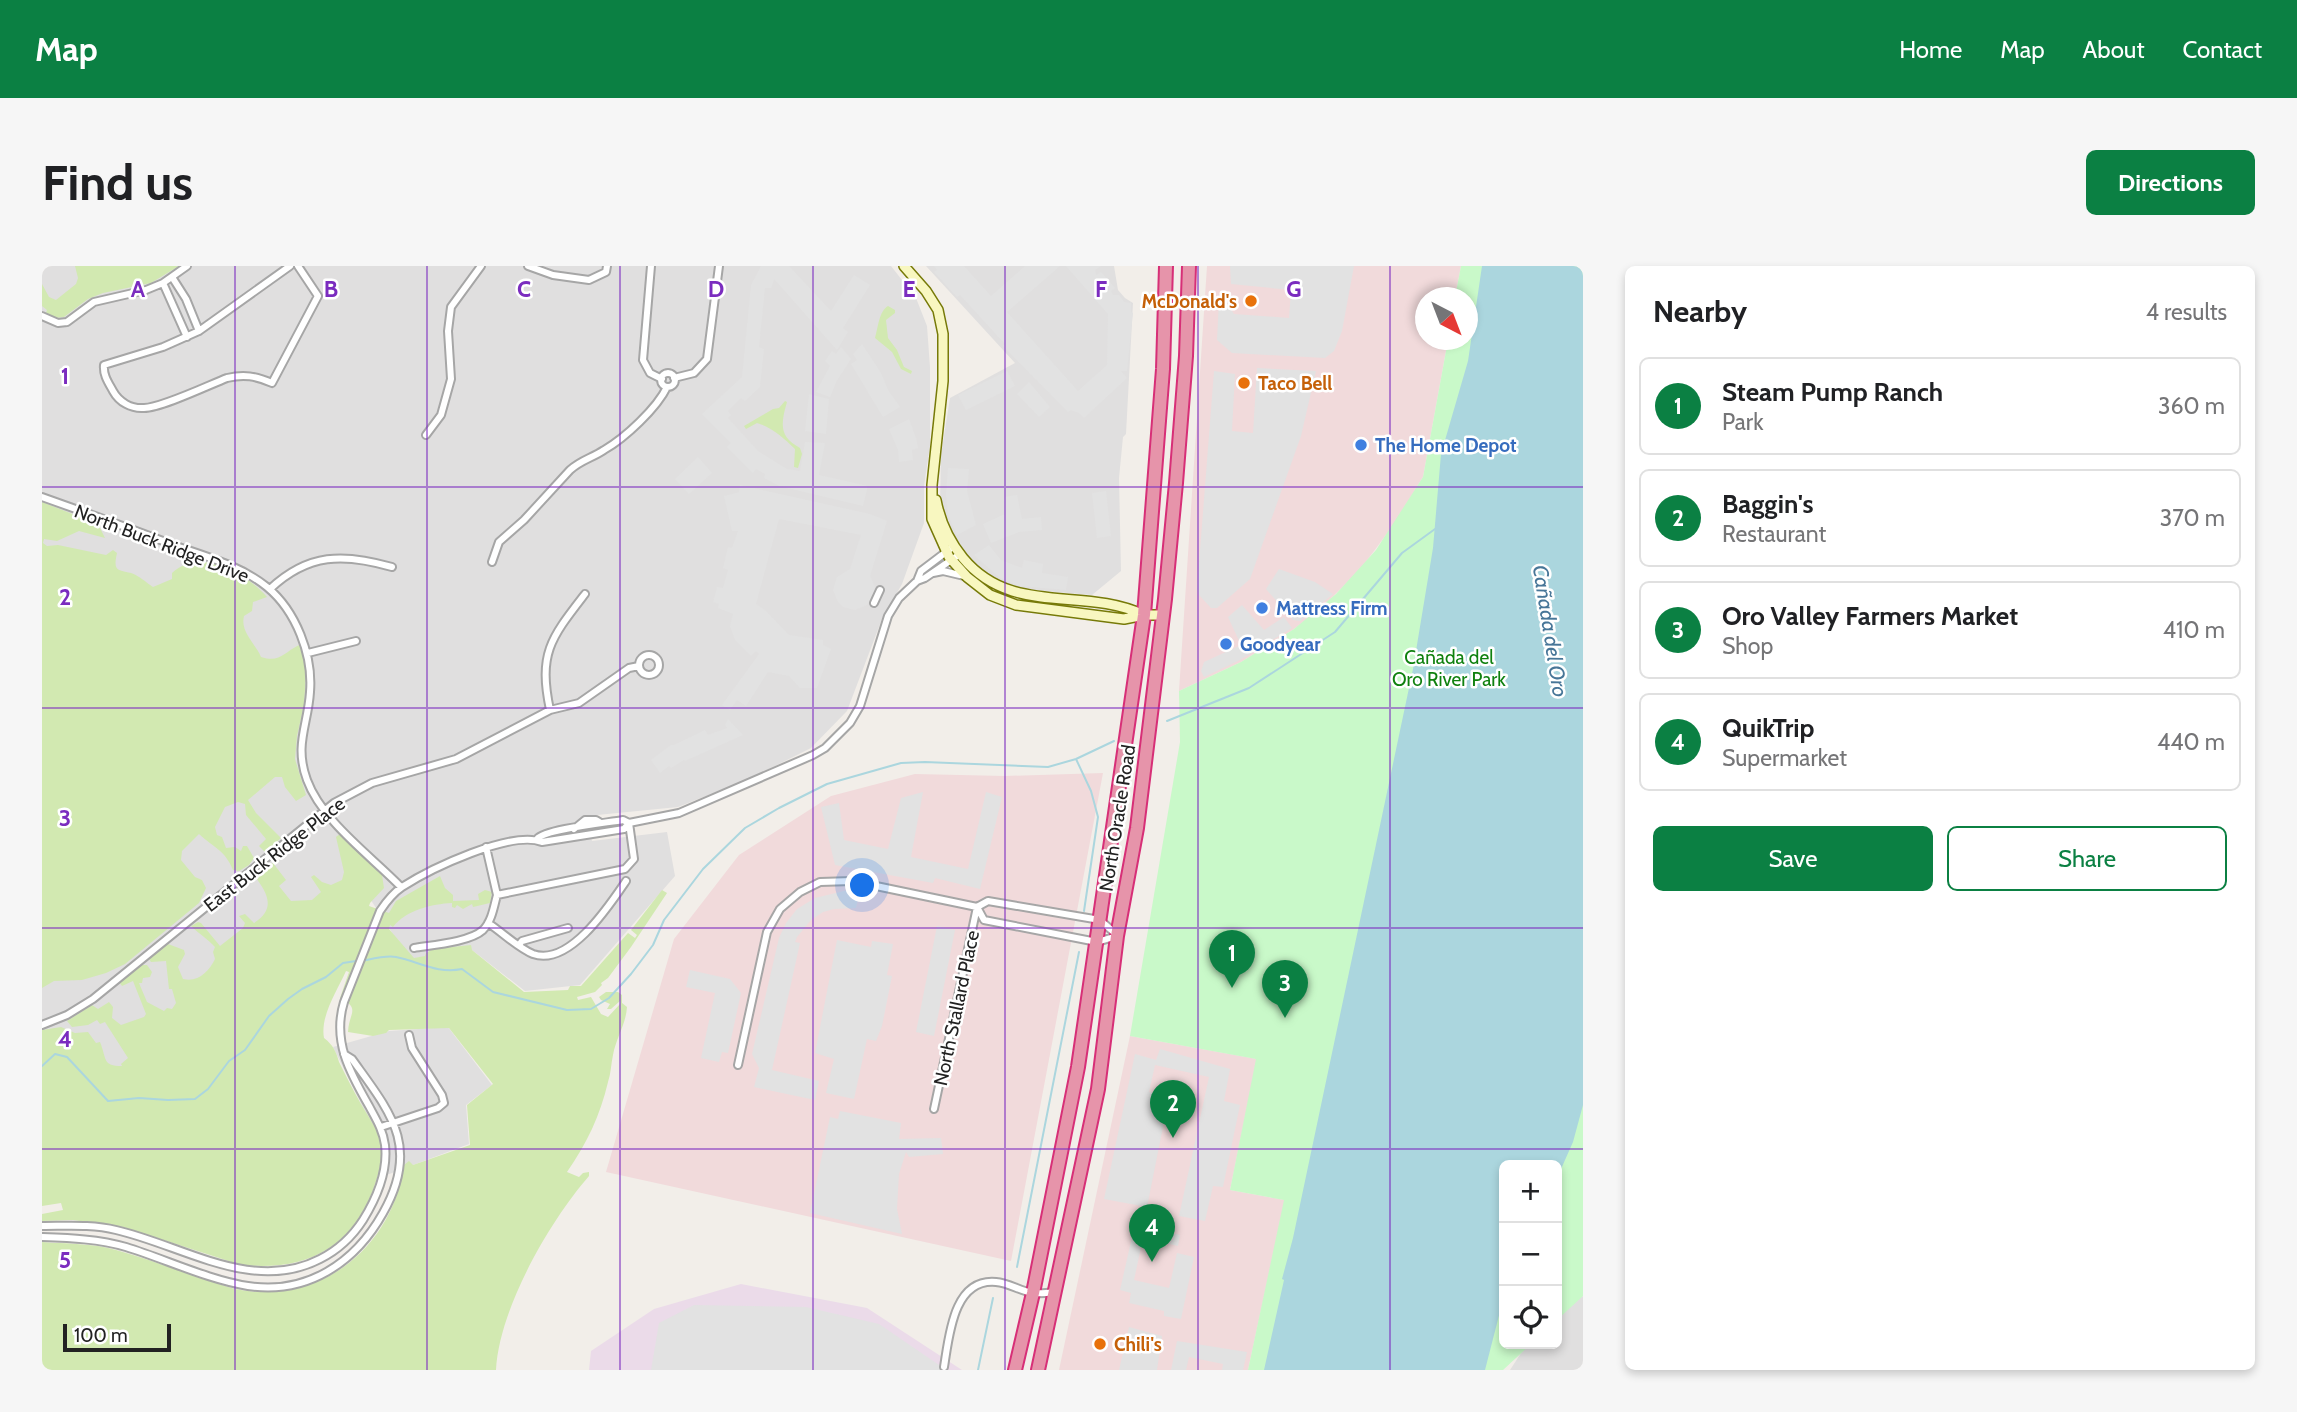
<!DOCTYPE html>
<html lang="en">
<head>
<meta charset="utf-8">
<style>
	:root { --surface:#fff; --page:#f6f6f6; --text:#202124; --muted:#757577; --line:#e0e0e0; --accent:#0b8043 }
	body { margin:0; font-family:Cabin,sans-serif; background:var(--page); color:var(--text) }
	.controls { position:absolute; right:21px; bottom:21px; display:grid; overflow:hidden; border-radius:10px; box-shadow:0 4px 10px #0003 }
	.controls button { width:63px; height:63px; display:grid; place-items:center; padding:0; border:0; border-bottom:2px solid var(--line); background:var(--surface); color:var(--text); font:35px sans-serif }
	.compass { position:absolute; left:1373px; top:21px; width:63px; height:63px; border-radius:50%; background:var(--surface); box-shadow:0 4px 10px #0003; rotate:138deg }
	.scale { position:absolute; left:21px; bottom:18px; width:108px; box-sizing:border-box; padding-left:7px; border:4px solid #222; border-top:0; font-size:19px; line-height:24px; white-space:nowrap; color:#222; -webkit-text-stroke:5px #fff; paint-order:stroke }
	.you { position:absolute; left:821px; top:620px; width:24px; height:24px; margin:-18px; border:5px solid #fff; border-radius:50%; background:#1a73e8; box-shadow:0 0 0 10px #1a73e833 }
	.badge { display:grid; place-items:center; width:46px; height:46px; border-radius:50%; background:var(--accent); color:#fff; font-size:23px; font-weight:700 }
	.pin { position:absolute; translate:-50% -58px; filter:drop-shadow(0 2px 4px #0008) }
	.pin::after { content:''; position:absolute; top:37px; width:24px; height:21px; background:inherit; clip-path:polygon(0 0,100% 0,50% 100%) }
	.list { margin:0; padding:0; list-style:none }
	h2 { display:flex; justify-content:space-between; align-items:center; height:91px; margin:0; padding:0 28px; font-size:30px }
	h2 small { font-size:23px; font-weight:400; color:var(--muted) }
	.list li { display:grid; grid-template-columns:46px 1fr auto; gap:21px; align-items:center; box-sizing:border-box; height:98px; margin:0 14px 14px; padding:0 14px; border:2px solid var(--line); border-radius:10px }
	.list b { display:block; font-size:26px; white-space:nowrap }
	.list p { margin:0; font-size:23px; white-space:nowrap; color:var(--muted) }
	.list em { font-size:23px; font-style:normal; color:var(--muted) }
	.actions { display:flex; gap:14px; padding:21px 28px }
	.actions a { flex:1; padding:16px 0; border:2px solid var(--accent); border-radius:10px; text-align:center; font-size:24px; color:var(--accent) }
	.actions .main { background:var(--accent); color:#fff }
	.icon { flex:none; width:38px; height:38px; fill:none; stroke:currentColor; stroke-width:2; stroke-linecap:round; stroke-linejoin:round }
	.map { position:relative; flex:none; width:1541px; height:1104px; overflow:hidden; border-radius:10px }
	header { display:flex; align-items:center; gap:42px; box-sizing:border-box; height:98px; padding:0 35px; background:var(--accent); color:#fff }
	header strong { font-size:33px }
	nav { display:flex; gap:38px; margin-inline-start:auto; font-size:24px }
	.intro { display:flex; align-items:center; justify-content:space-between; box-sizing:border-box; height:168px; padding:0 42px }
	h1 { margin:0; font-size:49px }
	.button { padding:18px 32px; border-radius:10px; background:var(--accent); color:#fff; font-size:24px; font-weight:700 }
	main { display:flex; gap:42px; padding:0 42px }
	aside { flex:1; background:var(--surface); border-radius:10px; box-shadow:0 4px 10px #0003 }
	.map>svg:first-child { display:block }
	.residential { fill:#e0dfdf }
	.commercial { fill:#f1dadb }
	.industrial { fill:#ebdbe9 }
	.grass { fill:#d2e9b1 }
	.park { fill:#c9f9c9 }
	.parking { fill:#e2e2e2 }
	.water { fill:#abd6de }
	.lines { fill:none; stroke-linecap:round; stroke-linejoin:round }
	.stream { stroke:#abd6de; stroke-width:2 }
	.street-casing { stroke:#a6a6a6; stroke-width:10 }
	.secondary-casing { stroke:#777a08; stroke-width:12 }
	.highway-casing { stroke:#d72f77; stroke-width:16 }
	.street { stroke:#fff; stroke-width:6 }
	.secondary { stroke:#f8f7c0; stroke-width:9 }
	.highway { stroke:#e694aa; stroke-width:12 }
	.grid { fill:none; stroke:#7b2cbf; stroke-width:2; stroke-opacity:0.55 }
	.food-dot { fill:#e8710a; stroke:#fff; stroke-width:2.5 }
	.shop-dot { fill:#3f7fe0; stroke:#fff; stroke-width:2.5 }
	.labels { text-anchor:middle; stroke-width:5; stroke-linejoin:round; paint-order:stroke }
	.food-label { font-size:19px; font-weight:bold; fill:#c56008; stroke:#fff; text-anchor:start }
	.shop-label { font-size:19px; font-weight:bold; fill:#366cbe; stroke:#fff; text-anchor:start }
	.street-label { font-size:19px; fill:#222; stroke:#fff }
	.park-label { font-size:19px; fill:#0f810f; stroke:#fff }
	.water-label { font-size:21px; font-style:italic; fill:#477698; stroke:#fff }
	.grid-label { font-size:23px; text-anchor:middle; font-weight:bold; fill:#7b2cbf; stroke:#fff; stroke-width:5; stroke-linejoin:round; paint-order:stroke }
</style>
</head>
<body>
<header>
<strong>Map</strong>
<nav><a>Home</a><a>Map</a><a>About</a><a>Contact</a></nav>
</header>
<div class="intro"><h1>Find us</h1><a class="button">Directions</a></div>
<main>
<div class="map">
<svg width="1541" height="1104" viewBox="0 0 1541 1104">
	<rect width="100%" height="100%" fill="#f2eee9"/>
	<!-- residential -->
	<path class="residential" d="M0,0H849L874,32L885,60L888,101V180L882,220V257L860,318L840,353L805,445L769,482L707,513L636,541L545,550L550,575L625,566L633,610L538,719L483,725L430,684L367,693L312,608L74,810L0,786Z
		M884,0H1072L1076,24L1083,32L1091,37L1084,168L1081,171L1077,212L1079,305L1050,329L977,323L960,317L944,308L927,293L909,268L898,237L899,189L908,132L973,97Z
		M406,761L450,819L424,839L427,878L334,913L332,864L291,781L347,765Z
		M1525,1014L1541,1031V1104H1468L1485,1078H1515V1031Z"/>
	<!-- commercial -->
	<path class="commercial" d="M1165,0H1419L1413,31L1384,32V74H1406L1381,211L1350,261L1317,305L1276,345L1252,363L1199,396L1137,425Z
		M1061,507L969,995L564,906L632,673L697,589L789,530L873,508L963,510Z
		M1088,770L1215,793L1188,924L1243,934L1206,1104H1017Z"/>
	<!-- industrial -->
	<path class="industrial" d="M699,1018L825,1042L920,1104H547L549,1085L612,1043Z"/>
	<!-- grass -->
	<path class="grass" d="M33,0H137L109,17L61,27L46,33L22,51L14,52L4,47L5,44L0,40V18L7,31L14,34L34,18L36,12Z
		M846,40L853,44V47L844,54L846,72L855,84L862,101L870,105L869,108L859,103L850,86L833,72C836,62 837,45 846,40Z
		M743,135L745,136C738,160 738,171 758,182L760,188L756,202L752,201L753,183C742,172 729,161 715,157L704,163L702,160L731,143L737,142Z
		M0,236L56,258L63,272L37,265L15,275L2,273L1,277L5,280L16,279L64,289L71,284L75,287C71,305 75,304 89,307C96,309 105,317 111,321L130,313V307C158,281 203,306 225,331L211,336L210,345L202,350C198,366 213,377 219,391C238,397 241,387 257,379L262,393L264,409L262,439L255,470L253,493L264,529L254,535L243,521L240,511H233L206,534L214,547L239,572L223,586L217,580L224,573L204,549L203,538L196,536L183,541L173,561L175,569L180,571L184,582L193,581L199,585L201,580H205L212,592L207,599L197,605L191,604C183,584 172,582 157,568L140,585L139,594L153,611L160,614L164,622L157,637L83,698L64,707L40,714L12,715L0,722Z
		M299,567L340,609L342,622L328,637L327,640L347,647L354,635L398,610L403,622L411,629V635L437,634L436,628L443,624L450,626L448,637L431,641L430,638L421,643L415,639L413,642L410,641V637C390,638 364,644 351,661L348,659L347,663L372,692L383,690L384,687L391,683L429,679L430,684L482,726L526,724L528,720H539L586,667L593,672L595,669L589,664L620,624L625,627L589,681L566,712L559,717L560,719L553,726L535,731L536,734L549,731L559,748L566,751L578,738V735L569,743H565L568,738L559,734L557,731L564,726H576L580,729V737L585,741C584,758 574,772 571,789C569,798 569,807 566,816C558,850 545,877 525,906L537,911L541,907L547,906V910C507,956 457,1043 454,1104H0V976C24,978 51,977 74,984C103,992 132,1003 160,1012C175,1017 191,1024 206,1025C286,1034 351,977 362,899L367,895L371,899L428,879L425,839L451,818L407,762L347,764L344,767L331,770L306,766C307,746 319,743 298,732L307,706L304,705C295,725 278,750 282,772C291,779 294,785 297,796C304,810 311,824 319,838C326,850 336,864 339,877C342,891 336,910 331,924C307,985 262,1005 199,999L81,961L31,954L0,955V948L21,944L19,937L0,940V764L19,761L33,767L46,766L54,777L58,776C65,793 60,800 80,800L79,798L86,792L63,756L58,758L55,754L46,759L30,761L25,755L50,739L56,743L67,736L71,741L70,752L79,759L102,751L104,748L91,715L80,720L77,716L100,699H105L110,706L108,711L101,712L100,717H97L105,736L122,745L125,742L130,743L134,737L130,723H127L124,695L109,696L107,693L126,678L142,684L143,688L136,701L141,713C156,717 167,705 173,693L171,686L173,681C166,673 157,668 149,660L156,656L159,657L178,680L201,662L203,657L197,650L203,648L212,657C235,642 225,627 212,609L231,597L244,614L237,620L249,635L270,634L279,626L269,611L272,609L280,616L289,619L300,614L302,606L294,571Z"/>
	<!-- park -->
	<path class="park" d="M1419,0H1541V1030L1515,1054V899H1462V1078H1489L1461,1104H1206L1242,934L1188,924L1214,793L1088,770L1138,476L1137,425L1199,396L1252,363L1294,328L1334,284L1381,211L1406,74H1426V32L1413,31Z"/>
	<!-- parking -->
	<path class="parking" d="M719,0H747L789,45L812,9L828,19L801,62L806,66L795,84L732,13L729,22H723L717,81L722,83L718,121L703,135L699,132L686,145L689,149L686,152L716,185L745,203L758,205L763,176L783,177L777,209L826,220L821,240L737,220L722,212L723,208L714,203L711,207L685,181L689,177L660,148L700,111L709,19Z
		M892,0H922L949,30L983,0H1018L965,46L1036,125L1065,99L1066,48L1024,0H1059L1053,4L1054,9L1059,6L1073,22L1069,25L1071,29H1077L1082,36L1089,37V46L1091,47L1085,105H1079L1085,112L1042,152L1037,147L1029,144L1026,146L961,80L963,78L918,29L915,31L892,6L895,4Z
		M1188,0H1312L1300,65L1292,85L1283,92L1190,87L1175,74L1177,34H1183L1192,48L1247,52L1249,24L1189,18Z
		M820,78L839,107L846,124L858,141L841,151L809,98L815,94L811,88Z
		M799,81L809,93L794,116L788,131L774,126L788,100L783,95L790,85L794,88Z
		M1215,102L1274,105L1259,170L1208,313L1175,342H1169L1157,329L1155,323L1172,105L1193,108L1190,165L1211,167Z
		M965,105L973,120L924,144L916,129Z
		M987,116L1008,141L997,151L975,128Z
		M767,128L787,133L784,168L763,165Z
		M867,153L874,172L876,182L870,184L871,194L857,196L856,184L847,163Z
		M656,191L670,207L647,228L633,213Z
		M906,202L927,203L925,225L934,259L915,269L906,249L904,228Z
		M698,219L828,248L845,255L828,310L833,321L832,328L825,339L813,344L801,341L796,336L791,324L795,311L808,303L819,269L737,253L714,338L724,345L747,369L781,374V379L789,383L775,422H758L747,410L726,406L704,440L695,434L688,444L680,439L717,388L714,385L709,390L693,374L688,360L691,348L676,342L677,338L671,336L675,321L681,322L686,304L681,302L686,281L690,282L696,265H690L682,230L697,226Z
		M1064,225L1069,270L1055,272L1050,227Z
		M975,229L980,253L999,251L1000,264L977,266L949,277L941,258L963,248L962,231Z
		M947,279L959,294L980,302L982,294L1001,298L1000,307L1026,311L1024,324L977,320L958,312L932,289Z
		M1237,303L1273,316L1291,328L1258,355L1251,354L1224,323Z
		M1200,339L1222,364L1242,351L1250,362L1198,394L1162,411L1159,405L1162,396L1199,379L1186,351Z
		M686,453L701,469L643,495L642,494L629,502L627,500L618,507L609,494L629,479H632L663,464L666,469L685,462L683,459Z
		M881,526L869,591L926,603L944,526L960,531L938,623L893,612L891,617L793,599L779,541L797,537L802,574L846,583L859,532Z
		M810,623L818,624L814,642L792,643L781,646L769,654L755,671L753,676L758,677L730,804L777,815L773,834L712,821L717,802L710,788L737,672L744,657L755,643L773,632Z
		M895,660L913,664L892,770L874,766Z
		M795,674L829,681L830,675L851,678L845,709L850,710L840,760L834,775L825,773L812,833L784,827L792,793L773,787Z
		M648,704L688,713L699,727L686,787L680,786L677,796L659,792L673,727L644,721Z
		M1118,783L1188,803L1182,835L1198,839L1181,921L1171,920L1163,955L1137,950L1167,811L1113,799L1107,826L1127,831L1105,941L1062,933L1093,788L1114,794Z
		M798,845L859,857L857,873L899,872L901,888L867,891L864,886L857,908L855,943L860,968L768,947L788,851L796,853Z
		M1093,958L1138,969L1136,980L1101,972L1092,1014L1127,1022L1135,987L1152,991L1139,1053L1122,1050V1045L1087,1037L1089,1027L1078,1024Z
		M652,1039L764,1041L837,1058L900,1101L899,1104H609L617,1057Z
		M1087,1061L1120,1070L1115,1104H1077Z
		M1135,1075L1205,1086L1201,1104H1180L1181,1098L1147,1091L1144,1104H1129Z"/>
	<!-- water -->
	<path class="water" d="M1440,0H1541V839L1531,876L1515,912V899H1462V1030L1443,1104H1222L1242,1014L1240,1013L1251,972L1371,403L1391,282L1399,188L1426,95Z"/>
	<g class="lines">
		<!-- stream -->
		<path class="stream" d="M1125,455L1207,422L1293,366L1360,287L1393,263
			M1034,493L1049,525L1056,551L1042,645
			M320,695C330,693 344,689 354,691C378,696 395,708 420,703L451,726L525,744L549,743L567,732L589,708L611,679L622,654L661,603L703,562L737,542L785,518L859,497L883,496L1006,501L1034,493L1072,475
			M0,800L13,788L25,791L66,835L97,832L126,834L153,833L166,823L187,795L203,784L227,750L246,733L260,723L284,711L301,697L314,695
			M975,1001L1037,686
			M936,1104L951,1032"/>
		<!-- street casing -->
		<g class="street-casing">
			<path id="street" d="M248,0L157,65L121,81L62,99C61,109 66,116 71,125C77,136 89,143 102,142C119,142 167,119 185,112C202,108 214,110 230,117L276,30L256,0
				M486,0L511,9L547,14L564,6L565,0
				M609,0L601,94L608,107L620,113
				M130,11L144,33L157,65
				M121,17L145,71
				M0,50L16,57L25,56
				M25,56L52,36L104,24L121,17L145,0
				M619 114a7 7 0 1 1 14 0a7 7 0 1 1-14 0Z
				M632,112L652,107L665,93L677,0
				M384,169L399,149L409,113L406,65L409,41L439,0
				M0,231C45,247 90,263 134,280C166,291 199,300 225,321C254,345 271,389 268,426C266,459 252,479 265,514C280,555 329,590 359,621
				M908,283L879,305L875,315L883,312L918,288
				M450,296L457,276L482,254L528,204C539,194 550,192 562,184C583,172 615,142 625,121
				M891,307L901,305L922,310
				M228,323C266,287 302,287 350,301
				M832,337L838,324
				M266,387L314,375
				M597 399a10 10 0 1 1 20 0a10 10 0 1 1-20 0Z
				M508,444C496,387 509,372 543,328
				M532,563L543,554H554L559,557
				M495,573C503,563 564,557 581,554L587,557
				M444,581L455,629
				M935,641L942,654L1055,676L1075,670
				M446,657C460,666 476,682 491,688C527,701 567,640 584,615
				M477,679L480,675L526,662
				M372,682C390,679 428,676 441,664C450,655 452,640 455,629L583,603L592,593L587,557
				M0,759L25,749L51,733L292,537L330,517L414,493L508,444L537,437L587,402L597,400
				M696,799L725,666L738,643L758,626L778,616L810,615L935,641L946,635L1058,654L1075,669
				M892,843L935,641
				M339,861L396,842L402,837L400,829L370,782L367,769
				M0,960C25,960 50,958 74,964C140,979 211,1028 278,993C296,984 310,971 321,954C334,933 346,905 343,879C341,864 334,853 327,840C308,807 290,775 302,736L338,645C344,636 351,627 360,621C388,603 469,564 500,576L582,563L587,557L637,547L771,489L783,482L808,457L818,440L846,350L857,332L875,315
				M0,971C28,972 57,973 84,981C123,993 167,1014 206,1020C265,1029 313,997 341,947C379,880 348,846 310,793L302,788
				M902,1101C907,1071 911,1012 954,1016C967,1017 978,1025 991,1027C998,1028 1006,1027 1013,1026"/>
		</g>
		<!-- secondary casing -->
		<g class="secondary-casing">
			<path id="secondary" d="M862,0L884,25L896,44L901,68V115L890,219V253L907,291L925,311L948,329L974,339L1082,353L1102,349H1120
				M894,234C898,255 907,275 921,292C970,351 1041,320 1102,349"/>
		</g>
		<!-- highway casing -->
		<g class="highway-casing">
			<path id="highway" d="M973,1104L991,1027L1036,801L1102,349L1121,103L1124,0
				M996,1104L1056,823L1075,670L1095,562L1123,333L1134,217L1144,90L1147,0"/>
		</g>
		<!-- street -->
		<use href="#street" class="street"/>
		<!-- secondary -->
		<use href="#secondary" class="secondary"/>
		<!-- highway -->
		<use href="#highway" class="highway"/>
	</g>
	<!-- grid -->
	<path class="grid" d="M193,0V1104M385,0V1104M578,0V1104M771,0V1104M963,0V1104M1156,0V1104M1348,0V1104M0,221H1541M0,442H1541M0,662H1541M0,883H1541"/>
	<!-- markers -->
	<g class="food-dot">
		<circle cx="1209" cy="35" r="7"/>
		<circle cx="1202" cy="117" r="7"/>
		<circle cx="1058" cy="1078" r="7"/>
	</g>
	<g class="shop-dot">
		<circle cx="1319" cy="179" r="7"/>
		<circle cx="1220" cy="342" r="7"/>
		<circle cx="1184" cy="378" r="7"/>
	</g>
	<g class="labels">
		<!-- food labels -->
		<g class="food-label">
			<text x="1195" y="42" text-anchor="end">McDonald's</text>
			<text x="1216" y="124">Taco Bell</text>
			<text x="1072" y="1085">Chili's</text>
		</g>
		<!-- shop labels -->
		<g class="shop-label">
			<text x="1333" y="186">The Home Depot</text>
			<text x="1234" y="349">Mattress Firm</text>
			<text x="1198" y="385">Goodyear</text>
		</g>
		<!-- street labels -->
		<g class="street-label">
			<text transform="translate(120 277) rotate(21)" y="7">North Buck Ridge Drive</text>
			<text transform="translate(1075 552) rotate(-81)" y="7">North Oracle Road</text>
			<text transform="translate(232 588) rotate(-38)" y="7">East Buck Ridge Place</text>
			<text transform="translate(914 742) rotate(-78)" y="7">North Stallard Place</text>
		</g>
		<!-- park labels -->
		<g class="park-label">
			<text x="1407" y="398">Cañada del<tspan x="1407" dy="22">Oro River Park</tspan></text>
		</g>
		<!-- water labels -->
		<g class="water-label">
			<text transform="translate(1508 365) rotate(81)" y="7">Cañada del Oro</text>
		</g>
	</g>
	<g class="grid-label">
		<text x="96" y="31">A</text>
		<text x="289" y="31">B</text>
		<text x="482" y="31">C</text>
		<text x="674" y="31">D</text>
		<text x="867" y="31">E</text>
		<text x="1059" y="31">F</text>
		<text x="1252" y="31">G</text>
		<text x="23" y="118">1</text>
		<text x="23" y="339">2</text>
		<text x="23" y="560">3</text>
		<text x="23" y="781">4</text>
		<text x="23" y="1002">5</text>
	</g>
</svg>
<div class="controls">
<button>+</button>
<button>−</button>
<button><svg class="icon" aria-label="locate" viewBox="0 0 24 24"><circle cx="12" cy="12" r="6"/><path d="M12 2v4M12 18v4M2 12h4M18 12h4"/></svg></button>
</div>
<svg class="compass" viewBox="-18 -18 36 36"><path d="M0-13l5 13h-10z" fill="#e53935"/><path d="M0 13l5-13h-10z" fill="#757577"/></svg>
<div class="scale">100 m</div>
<div class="you"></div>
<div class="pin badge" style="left:1190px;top:722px">1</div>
<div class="pin badge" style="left:1131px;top:872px">2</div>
<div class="pin badge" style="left:1243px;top:752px">3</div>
<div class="pin badge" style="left:1110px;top:996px">4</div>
</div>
<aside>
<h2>Nearby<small>4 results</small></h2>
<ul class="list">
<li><span class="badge">1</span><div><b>Steam Pump Ranch</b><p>Park</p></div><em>360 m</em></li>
<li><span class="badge">2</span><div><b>Baggin's</b><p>Restaurant</p></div><em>370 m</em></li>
<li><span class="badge">3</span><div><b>Oro Valley Farmers Market</b><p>Shop</p></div><em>410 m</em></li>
<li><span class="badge">4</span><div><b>QuikTrip</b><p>Supermarket</p></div><em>440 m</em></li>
</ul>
<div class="actions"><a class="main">Save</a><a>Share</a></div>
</aside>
</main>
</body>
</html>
